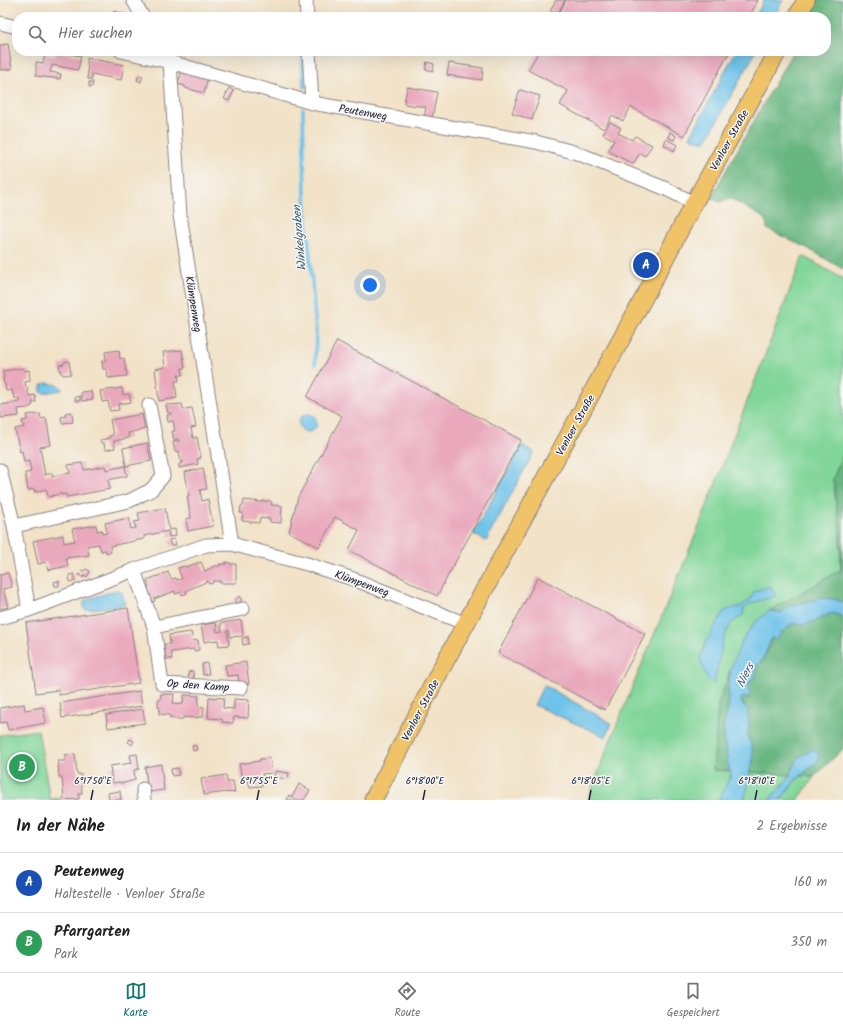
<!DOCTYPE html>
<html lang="de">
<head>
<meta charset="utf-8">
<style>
	:root { --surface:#fff; --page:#f2f2f2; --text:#222; --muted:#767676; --line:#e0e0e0; --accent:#0f766e }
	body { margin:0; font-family:Kalam,sans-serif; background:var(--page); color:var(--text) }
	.you { position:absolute; left:370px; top:285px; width:14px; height:14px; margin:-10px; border:3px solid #fff; border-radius:50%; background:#1a73e8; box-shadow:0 0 0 6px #1a73e833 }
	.badge { display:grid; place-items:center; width:26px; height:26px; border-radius:50%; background:var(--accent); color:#fff; font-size:13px; font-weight:700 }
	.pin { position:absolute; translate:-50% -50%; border:2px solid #fff; box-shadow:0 1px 4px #0006 }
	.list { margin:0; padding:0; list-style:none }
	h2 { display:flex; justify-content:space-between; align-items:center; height:52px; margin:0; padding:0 16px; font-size:17px }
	h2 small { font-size:13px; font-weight:400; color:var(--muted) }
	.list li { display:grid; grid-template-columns:26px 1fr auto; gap:12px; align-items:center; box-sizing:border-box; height:60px; padding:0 16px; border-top:1px solid var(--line) }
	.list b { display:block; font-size:15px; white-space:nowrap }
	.list p { margin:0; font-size:13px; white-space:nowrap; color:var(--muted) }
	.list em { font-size:13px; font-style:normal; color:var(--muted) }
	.icon { flex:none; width:22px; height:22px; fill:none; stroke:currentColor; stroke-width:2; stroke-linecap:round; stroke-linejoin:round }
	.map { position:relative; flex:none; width:843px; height:800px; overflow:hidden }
	.search { position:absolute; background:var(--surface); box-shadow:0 4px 16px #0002; left:12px; right:12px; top:12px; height:44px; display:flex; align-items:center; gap:10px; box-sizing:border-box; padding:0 14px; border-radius:16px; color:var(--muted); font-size:15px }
	.sheet { height:172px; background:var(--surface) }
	nav { display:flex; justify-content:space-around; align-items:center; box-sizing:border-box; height:56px; border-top:1px solid var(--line); background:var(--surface); font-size:11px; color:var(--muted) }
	nav a { display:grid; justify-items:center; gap:2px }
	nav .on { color:var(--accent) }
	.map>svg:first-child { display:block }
	.green { fill:#80d598; stroke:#517c6a }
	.forest { fill:#68b680; stroke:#456c5e }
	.water { fill:#6ec3ea; stroke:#487292 }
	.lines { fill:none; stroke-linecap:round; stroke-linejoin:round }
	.stream { stroke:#6ec3ea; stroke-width:3.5 }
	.building { fill:#eaa8bd }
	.minor-casing { stroke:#8a8281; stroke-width:15 }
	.major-casing { stroke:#8a8281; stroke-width:19 }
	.minor { stroke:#fff; stroke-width:13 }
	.major { stroke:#f0c369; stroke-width:17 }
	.ticks { fill:none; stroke:#22223b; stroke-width:1.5 }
	.labels { text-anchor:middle; stroke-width:3; stroke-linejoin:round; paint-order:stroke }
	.street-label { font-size:11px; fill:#22223b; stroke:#f6f6f2 }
	.water-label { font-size:12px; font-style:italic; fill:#3d5a78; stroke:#f6f6f2 }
	.ticks-label { font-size:10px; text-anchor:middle; fill:#22223b; stroke:#f6f6f2; stroke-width:3; stroke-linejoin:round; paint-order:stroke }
</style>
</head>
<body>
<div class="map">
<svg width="843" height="800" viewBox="0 0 843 800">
	<rect width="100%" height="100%" fill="#f6f6f2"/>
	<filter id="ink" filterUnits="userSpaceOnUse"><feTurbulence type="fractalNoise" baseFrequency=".025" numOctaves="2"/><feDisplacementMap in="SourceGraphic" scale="8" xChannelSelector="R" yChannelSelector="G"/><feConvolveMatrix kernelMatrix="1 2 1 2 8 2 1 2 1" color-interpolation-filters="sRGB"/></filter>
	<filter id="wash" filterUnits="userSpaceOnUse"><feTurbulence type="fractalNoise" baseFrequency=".012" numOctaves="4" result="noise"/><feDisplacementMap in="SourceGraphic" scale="16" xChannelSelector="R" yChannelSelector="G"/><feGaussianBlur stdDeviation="0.9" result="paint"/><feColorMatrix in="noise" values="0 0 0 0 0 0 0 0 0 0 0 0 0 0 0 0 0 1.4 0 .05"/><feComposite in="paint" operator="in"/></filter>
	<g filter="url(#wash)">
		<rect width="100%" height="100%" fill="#f2e2c7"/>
		<!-- green -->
		<path class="green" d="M803,256L843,279V454L833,479L840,531L841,570L769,611L714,770L730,771L731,775L719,800H588L608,746L700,524Z
			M38,730L50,799L61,798V800H0V735Z
			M750,772L790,775L789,778L769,800H744L749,782Z
			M801,776L814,777L798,800H780L796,780Z"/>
		<!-- forest -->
		<path class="forest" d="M816,0H843V269L807,248L767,229L766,219L731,199L719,202L711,197L793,51H826V17H808Z
			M843,454V603L835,599L816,600L808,601L789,606L781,613L769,611L841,570L840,531L833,479Z
			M832,613L843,617V749L814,777L801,776L818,761L798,758L790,775L750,772V769L753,762L752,748L747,734L749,724L741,698L750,697L748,687L749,682L753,679L756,667L763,659L773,637L781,632H783L792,623L804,625L815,621Z
			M731,668L728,686L729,705L723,729L728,764L730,771L713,770L718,704Z"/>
		<!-- water -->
		<path class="water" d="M764,0H783L774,17H755Z
			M736,51H756L706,141H700L690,137Z
			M47,383L58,385L62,388V390L44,393L41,392V386L44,384Z
			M299 423a9 9 0 1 1 18 0a9 9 0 1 1-18 0Z
			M522,445L534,452L486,541L473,534Z
			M770,586L776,596L752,603L744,608L743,615L731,623L723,639L721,651L714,684L709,681L705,673L700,659L706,642L724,611L730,609L741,606L751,599L753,592Z
			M117,590L122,592L125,605L85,610L83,602L85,600Z
			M818,598L835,599L843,603V617L832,613L815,621L803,625L792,623L783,632H781L779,637L775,640L772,637L763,659L756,667V674L753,679L749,682L748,687L749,689L750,697L741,698L742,704L747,708L749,724L747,734L752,748L753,762L750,769L749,782L744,800H719L731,775L728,764L723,729L729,705L728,686L731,668L741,643L754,623L769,611L781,613L789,606L816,600Z
			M544,685L611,723L606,737L534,705Z
			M813,749L819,754L818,761L796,780L780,800H769L789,778L798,758Z"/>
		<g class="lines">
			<!-- stream -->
			<path class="stream" d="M302,51L304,87
				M303,109L305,196L316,332L315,364"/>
		</g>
		<g id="blocks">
			<!-- building -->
			<path class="building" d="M556,0H565L557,15L550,11Z
				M566,0H758L749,17H557Z
				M114,11L129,15L128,17H113Z
				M551,13L556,16V17H549Z
				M8,44L12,69L0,70V45Z
				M539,51H730L684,136L631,107L623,121L612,115L604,129L560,105L568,91L528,70Z
				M57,52L81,56L78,70L52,65L50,72L61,74L60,79L36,76V62L43,63L45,54L56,56Z
				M87,58L124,65L121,80L92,74V79H88Z
				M427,62L434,64L433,71L425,69Z
				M449,63L483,68L482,80L447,75Z
				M182,70L208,77L204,93L185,88V86L178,84Z
				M139,75L143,76L141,82L137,80Z
				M89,82H93L92,87H89Z
				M407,87L437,92L432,119L424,118L426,107L404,104Z
				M229,88L234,91L229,101L224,99Z
				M520,90L540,96L532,120L512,113Z
				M610,122L621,128L618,133L632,140L635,136L652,145L645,156L640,153L633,164L608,151L614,140L603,134Z
				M670,132L676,136L674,140L668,137Z
				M666,139L677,145L674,151L664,145Z
				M337,341L521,440L437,596L349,550L359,530L335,517L319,547L289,532L298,497L342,416L307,397Z
				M119,350L120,359L124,358L127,376L108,378L107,369H103L102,361L106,360L105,352Z
				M182,350L185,368H182L183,375H178L179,381H175L177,398L159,401L155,369L165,367L163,352Z
				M69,361L71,374L64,375L61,373L59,365L64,364V362Z
				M23,368L24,371L29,370L30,381L25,382L26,388L27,387L29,396L35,395L36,402H32L33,405L28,408L18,409L19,416L1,418L0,405L19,402V398H14L12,390L6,391L5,384H4L3,378H4L3,371Z
				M122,388L123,395L129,394L131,402L118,404L119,410L110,411L108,401L102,402L100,391Z
				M91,391L93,399L82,401L81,392Z
				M80,396V401H75V397Z
				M182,404L183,409L192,408L196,427L191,428L193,438L197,437L201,458L197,459L198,464L179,468V464L183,463V461L181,462L179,451L175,452L173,442L179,441L178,439L174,440L172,431H175L173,421L168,422L167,415L172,414V412L168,413L166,405Z
				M72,412L73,422L62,423L61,417L66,416L65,413Z
				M35,414V415L40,414L41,419L46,418L51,445L40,447L45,475L52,473V476L70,473L68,465L82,463L84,470L105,466L106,470L125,466L127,476L108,480L110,489L67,497L66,494L61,495V493L49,497L48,496L46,489L35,492L34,489L28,490L25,473L31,472L29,461L24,462L22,451L20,452L15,429L24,427L22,421L27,420V415Z
				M142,414L145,429L128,433L129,438L114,441L115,448L105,450L104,443H101L100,440L110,438L109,436L113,435L110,420Z
				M147,443L151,461L126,466L123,448Z
				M203,468L207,489L200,490L202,501L208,499L213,526L188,531L186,519L191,518L187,496H189L185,472Z
				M244,500L261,502L263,501H270L272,502L271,505L282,506L281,523L270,522V519L260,518L259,523L242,521L243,513H240L241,506H243Z
				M165,508L169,530L175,529L176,536L169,537L168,531L144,536V539L110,546L111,552L106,553V550L101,551L99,544L87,546L89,555L66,558L68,566L48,570L46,562L38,564L33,541L63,535L64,543L75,541L72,529L96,525L97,531L102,530L103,534L107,533L105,523L129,518L131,529L136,528L134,522L140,521L138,513Z
				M174,539L176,545L171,546L169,540Z
				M201,562L205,571L213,567V566H220V564H226V562L230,563V564H236V583H220V581H213V583L209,584L208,581L192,588L186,591L187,593L182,595L181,592L175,594V591L154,599L155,601L149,604L143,589L149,587L147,580L168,572L171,579L176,578L177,580L182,579L178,568L185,566V567Z
				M86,569L90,571L87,577L84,575L83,578L79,575L82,570L84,571Z
				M8,573L12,587L3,589L8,607L0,609V575Z
				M74,574L75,581L70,582L69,575Z
				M538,577L645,634L605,710L498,653Z
				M59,581V586H55L54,582Z
				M239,596L242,600L237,605L234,601Z
				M128,608L139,683L59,695L58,690L36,693L26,623Z
				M241,620L243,636L230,637L229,630L227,631L229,645L219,646L218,640L204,642L201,625L216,623L217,632L222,631L221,623Z
				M191,632L193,641L198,640L199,650L194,651V649L171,652L172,659H166L164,644H170L169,635Z
				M248,637L249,644L243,645L242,638Z
				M246,662L249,684L239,685L238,675L227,676L225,665Z
				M207,663L209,674L203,675L202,664Z
				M193,671L194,680L189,681L188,672Z
				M140,691L142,706L62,718L60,703Z
				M161,694H174L173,703L183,704L184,695L199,696L198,706L204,707L203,717H198L197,718L183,717V719H177L170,718V715L159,714L160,707H158V700H160Z
				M209,697L224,698L223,708L234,709V699L249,700L248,718L234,717L233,723L222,722V719L208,718Z
				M24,704L25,710L43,707L46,723L8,730L6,722L0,723V708Z
				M143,709L145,723L108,728L106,715Z
				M130,739L134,741L132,745L128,742Z
				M196,745L197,750L193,751L192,746Z
				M75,754L77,774H81L82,793H79V799L64,800L62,777H59L58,761H65V755Z
				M137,754L139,769L134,770L135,780L124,783H120V782L112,783L110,766L132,763L130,755Z
				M270,758L272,773L262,774L263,777H261L262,786L250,787L248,779L242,780L239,764L260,761V759Z
				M161,764L164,790L148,792L145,767Z
				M178,768L179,775L172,776L171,769Z
				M275,771L289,773L288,779L274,777Z
				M226,775L227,782L233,781L235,792L228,793V792L204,795L201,779Z
				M299,784L310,790L304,800H287L289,795L292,797Z
				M120,791L121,800H109L108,793Z"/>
		</g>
	</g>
	<g filter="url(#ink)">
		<use href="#blocks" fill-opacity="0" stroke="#8a8281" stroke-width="1"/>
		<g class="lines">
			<!-- minor casing -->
			<g class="minor-casing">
				<path id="minor" d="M133,0L143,17
					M306,0L307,17
					M0,23L17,27
					M121,51L170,62L312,103L536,142L577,153L664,188L694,203
					M163,51L170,62L180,215L232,544
					M309,51L312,103
					M0,470L14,526L29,610
					M14,526L129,501L151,490L163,476L149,405
					M134,570L154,627L162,684L241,688
					M0,618L29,610L134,570L206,545L232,544L272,555L307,564L353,579L466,624
					M154,627L243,609
					M143,789L144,800"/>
			</g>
			<!-- major casing -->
			<g class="major-casing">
				<path id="major" d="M797,17L806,0
					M373,800L441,669L659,270L694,203L778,51"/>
			</g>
			<!-- minor -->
			<use href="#minor" class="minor"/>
			<!-- major -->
			<use href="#major" class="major"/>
		</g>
	</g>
	<!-- ticks -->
	<path class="ticks" d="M91,800L93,790M257,800L259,790M423,800L425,790M589,800L591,790M755,800L757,790"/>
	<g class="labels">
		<!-- street labels -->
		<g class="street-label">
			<text transform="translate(363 112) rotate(10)" y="4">Peutenweg</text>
			<text transform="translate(729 140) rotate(-61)" y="4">Venloer Straße</text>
			<text transform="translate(194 304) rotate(81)" y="4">Klümpenweg</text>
			<text transform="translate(575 425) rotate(-61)" y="4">Venloer Straße</text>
			<text transform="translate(362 583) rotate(20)" y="4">Klümpenweg</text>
			<text transform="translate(198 685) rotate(4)" y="4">Op den Kamp</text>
			<text transform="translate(420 710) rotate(-62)" y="4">Venloer Straße</text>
		</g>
		<!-- water labels -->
		<g class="water-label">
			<text transform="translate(299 238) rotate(-95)" y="4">Winkelgraben</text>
			<text transform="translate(745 675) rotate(-64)" y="4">Niers</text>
		</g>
	</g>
	<g class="ticks-label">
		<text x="93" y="784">6°17'50"E</text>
		<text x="259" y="784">6°17'55"E</text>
		<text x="425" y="784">6°18'00"E</text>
		<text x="591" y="784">6°18'05"E</text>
		<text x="757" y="784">6°18'10"E</text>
	</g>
</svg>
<div class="you"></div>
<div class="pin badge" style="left:646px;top:265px;background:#1a4fb4">A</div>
<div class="pin badge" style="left:22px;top:767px;background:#2e9e5b">B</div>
<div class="search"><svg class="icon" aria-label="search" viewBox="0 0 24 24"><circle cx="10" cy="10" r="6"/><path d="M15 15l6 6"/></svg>Hier suchen</div>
</div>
<section class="sheet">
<h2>In der Nähe<small>2 Ergebnisse</small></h2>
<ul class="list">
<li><span class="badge" style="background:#1a4fb4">A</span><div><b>Peutenweg</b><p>Haltestelle · Venloer Straße</p></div><em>160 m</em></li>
<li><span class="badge" style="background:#2e9e5b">B</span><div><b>Pfarrgarten</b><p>Park</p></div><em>350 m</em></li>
</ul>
</section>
<nav>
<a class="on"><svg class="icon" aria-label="map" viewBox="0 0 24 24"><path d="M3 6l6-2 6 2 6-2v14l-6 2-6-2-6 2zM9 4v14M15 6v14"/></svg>Karte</a>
<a><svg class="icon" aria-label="directions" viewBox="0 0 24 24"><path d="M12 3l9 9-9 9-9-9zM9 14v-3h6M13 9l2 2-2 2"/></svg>Route</a>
<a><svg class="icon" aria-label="saved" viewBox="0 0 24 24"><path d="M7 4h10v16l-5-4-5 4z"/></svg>Gespeichert</a>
</nav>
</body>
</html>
